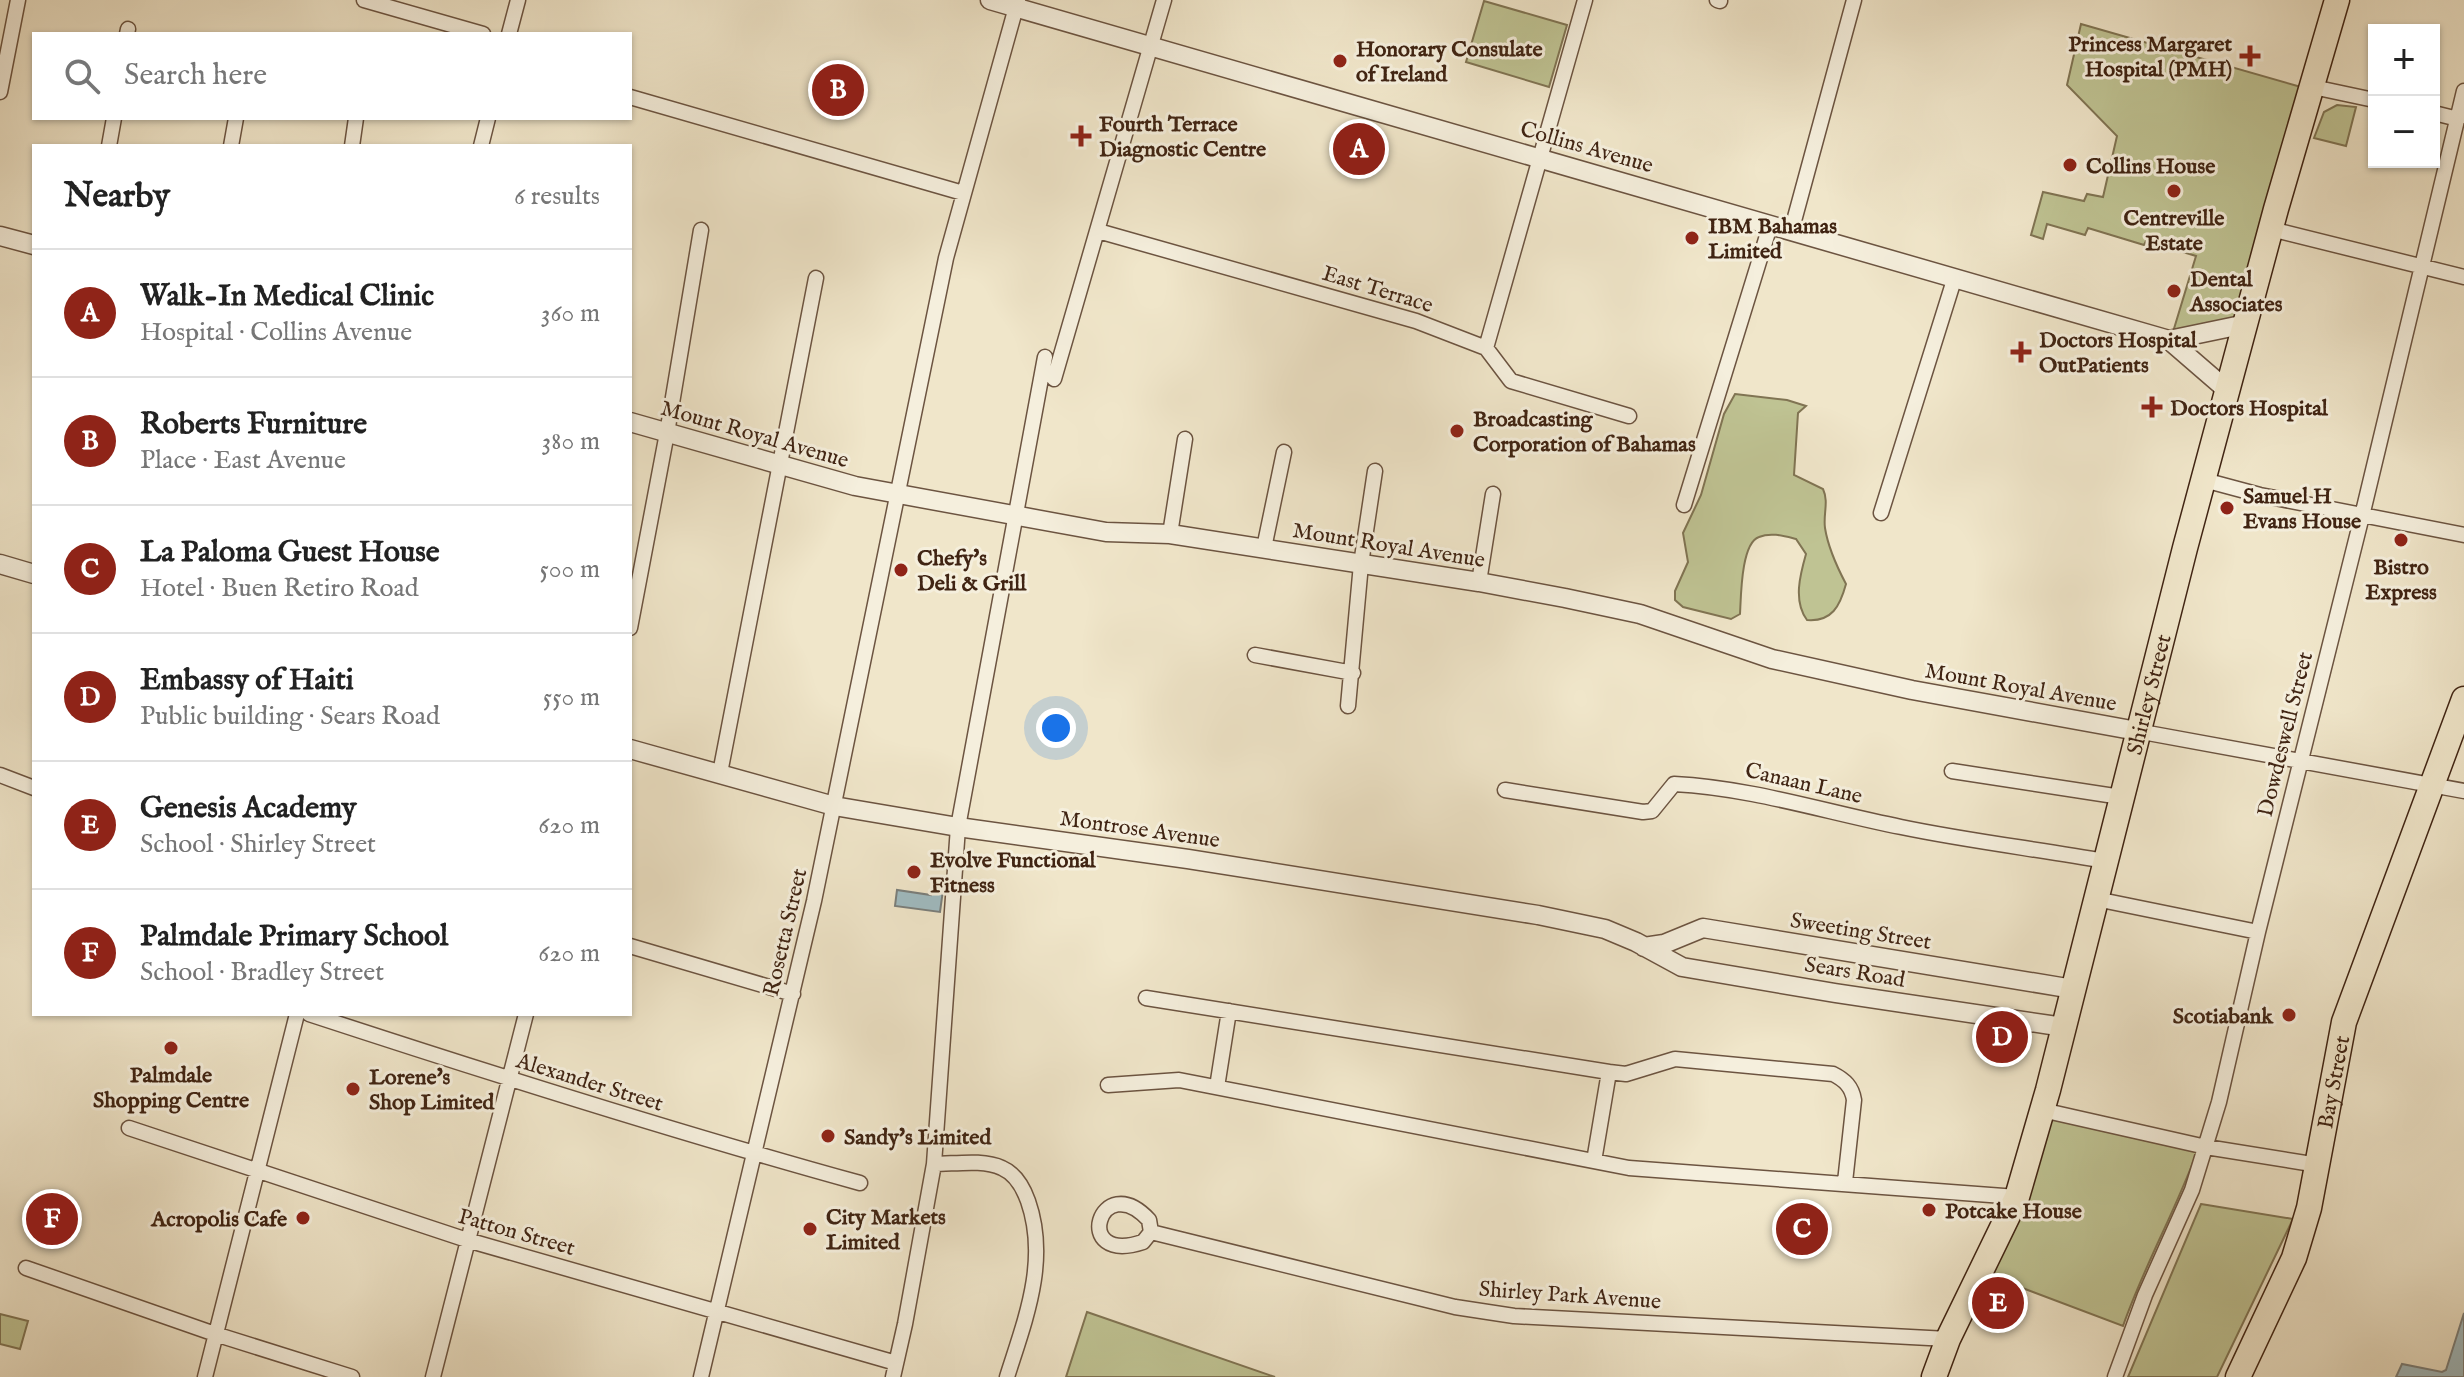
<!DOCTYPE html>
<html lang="en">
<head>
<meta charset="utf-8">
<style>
	:root { --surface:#fff; --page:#f2f2f2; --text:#222; --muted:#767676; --line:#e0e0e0; --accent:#8f2418 }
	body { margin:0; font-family:"IM FELL English",serif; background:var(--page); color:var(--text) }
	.controls { position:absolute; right:24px; top:24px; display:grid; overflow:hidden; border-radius:0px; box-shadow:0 2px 6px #0004 }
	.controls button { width:72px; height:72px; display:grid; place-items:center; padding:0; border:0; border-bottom:2px solid var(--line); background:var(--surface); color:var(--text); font:40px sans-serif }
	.you { position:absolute; left:1056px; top:728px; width:28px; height:28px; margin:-20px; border:6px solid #fff; border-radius:50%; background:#1a73e8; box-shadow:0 0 0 12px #1a73e833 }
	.badge { display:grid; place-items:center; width:52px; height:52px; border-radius:50%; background:var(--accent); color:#fff; font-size:26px; font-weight:700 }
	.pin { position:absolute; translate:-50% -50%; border:4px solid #fff; box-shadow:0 2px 8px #0006 }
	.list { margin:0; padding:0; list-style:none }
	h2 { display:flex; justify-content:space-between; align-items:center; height:104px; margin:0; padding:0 32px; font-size:34px }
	h2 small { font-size:26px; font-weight:400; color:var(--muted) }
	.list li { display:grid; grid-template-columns:52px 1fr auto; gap:24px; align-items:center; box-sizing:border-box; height:128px; padding:0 32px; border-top:2px solid var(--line) }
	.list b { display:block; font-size:30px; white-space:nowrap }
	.list p { margin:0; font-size:26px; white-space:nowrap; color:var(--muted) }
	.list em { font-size:26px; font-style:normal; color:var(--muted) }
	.icon { flex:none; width:44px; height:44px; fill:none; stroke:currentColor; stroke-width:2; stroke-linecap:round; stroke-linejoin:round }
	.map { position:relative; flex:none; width:2464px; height:1377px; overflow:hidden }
	.search { position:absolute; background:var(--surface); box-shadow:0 2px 6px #0004; left:32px; top:32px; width:600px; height:88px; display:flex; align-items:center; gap:20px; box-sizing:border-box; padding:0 28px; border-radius:0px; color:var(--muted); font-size:30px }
	.panel { position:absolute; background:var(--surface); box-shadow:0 2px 6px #0004; left:32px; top:144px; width:600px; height:872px; border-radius:0px }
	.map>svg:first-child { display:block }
	.green { fill:#bfc393; stroke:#807453; stroke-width:2 }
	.water { fill:#a0bcc2; stroke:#7a7f7c; stroke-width:2 }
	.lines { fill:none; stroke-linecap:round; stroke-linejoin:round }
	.minor-casing { stroke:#6c5441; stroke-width:17 }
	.tertiary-casing { stroke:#6c5441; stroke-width:21 }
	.trunk-casing { stroke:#402413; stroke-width:27 }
	.minor { stroke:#f5efdd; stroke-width:14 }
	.tertiary { stroke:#f5efdd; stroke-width:18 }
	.trunk { stroke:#f0e6ca; stroke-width:24 }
	.poi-dot { fill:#8f2418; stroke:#f5efdd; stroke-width:3 }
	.labels { text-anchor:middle; stroke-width:6; stroke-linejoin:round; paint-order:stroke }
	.poi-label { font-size:22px; font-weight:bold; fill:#402413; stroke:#f5efdd; text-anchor:start }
	.street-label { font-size:22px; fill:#402413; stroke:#f5efdd }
</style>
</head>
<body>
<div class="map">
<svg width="2464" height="1377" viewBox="0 0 2464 1377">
	<rect width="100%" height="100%" fill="#f0e6ca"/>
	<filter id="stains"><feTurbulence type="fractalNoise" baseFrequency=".0025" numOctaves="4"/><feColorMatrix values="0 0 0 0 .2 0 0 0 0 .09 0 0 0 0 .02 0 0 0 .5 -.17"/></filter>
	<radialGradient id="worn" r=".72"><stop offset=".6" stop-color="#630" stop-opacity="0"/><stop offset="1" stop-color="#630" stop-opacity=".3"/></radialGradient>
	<!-- green -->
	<path class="green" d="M1484,1L1567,25L1549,87L1466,62Z
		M2081,24L2301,87L2240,320L2173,332L2196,256L2146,241L2144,245L2088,228L2085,235L2047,224L2043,239L2031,235L2043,192L2084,201L2087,194L2103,197L2117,136L2067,85Z
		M2337,105L2356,107L2346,146L2314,138L2324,112Z
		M1735,394L1787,400L1806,406L1798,413L1794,475L1823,489C1829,502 1823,514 1825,528C1828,547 1837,567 1846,584C1840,606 1832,622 1807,620C1793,601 1800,575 1806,554L1796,539C1784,536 1771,532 1759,537C1741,543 1741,597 1740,614L1731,619L1683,607L1675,600V591L1688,562L1683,533L1701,495L1724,414Z
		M2047,1118L2197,1152C2175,1212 2144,1266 2123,1326L1988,1275Z
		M2201,1204L2293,1219L2217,1377H2128Z
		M1087,1312L1275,1377H1066Z
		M0,1314L28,1321L20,1349L0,1344Z"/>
	<!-- water -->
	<path class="water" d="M932,888L943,890L940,912L895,906L897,890L931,895Z
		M2464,1313V1377H2396L2402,1364L2442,1372L2446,1370Z"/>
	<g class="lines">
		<!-- minor casing -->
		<g class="minor-casing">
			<path id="minor" d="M364,0L483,34
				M1717,0L1720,1
				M127,34L128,29
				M509,34L518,0
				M2313,87L2374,100
				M0,92L18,0
				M630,97L963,193
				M2434,113L2458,119
				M109,146L114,118
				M231,146L236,118
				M352,146L356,118
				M481,146L488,118
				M2271,229L2464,277
				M1098,231L1416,321L1486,348L1511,381L1629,416
				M1791,232L1854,0
				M1486,348L1585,0
				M1054,379L1164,0
				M2204,480L2260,495L2464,535
				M1684,505L1770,226
				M1881,513L1954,280
				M1170,534L1185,439
				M1264,548L1284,452
				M1479,582L1493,494
				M630,628L667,433L701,230
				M1255,655L1353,673
				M1348,706L1361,564L1375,471
				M2137,731L2464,791
				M1952,771L2121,797
				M720,773L816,278
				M0,775L34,788
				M1505,790L1643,812L1652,811L1674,784C1752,788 1825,812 1901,827C1968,841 2037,849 2105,861
				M2096,899L2258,932
				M630,946L793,994
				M1146,998L1609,1072
				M309,1014C492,1074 675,1132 860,1183
				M1108,1085L1179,1080L1629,1168L2017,1197
				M1217,1087L1229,1011
				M2042,1110L2206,1147L2318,1165
				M129,1128L467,1240L896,1363
				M1594,1161L1609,1072L1626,1074L1675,1059L1833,1074C1845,1080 1852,1087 1854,1100L1845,1182
				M934,1164C955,1164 983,1159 1002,1168C1016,1174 1023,1187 1028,1201C1049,1261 1025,1320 1007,1377
				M1151,1232L1143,1242C1070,1266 1100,1167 1149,1220L1151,1232L1455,1307L1514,1316L1948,1339
				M26,1268L215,1334L352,1377
				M205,1377L297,1014
				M433,1377L526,1014
				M701,1377L814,901L946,258L1018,0
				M893,1377L905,1324L934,1164L958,827L1045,357
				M2115,1377L2145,1295L2192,1190L2219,1102L2258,932L2362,516L2464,91"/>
		</g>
		<!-- tertiary casing -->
		<g class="tertiary-casing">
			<path id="tertiary" d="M990,0L2169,340L2228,391
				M0,236L34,245
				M2169,340L2246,324
				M630,422L855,486L1106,532L1170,534L1479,582L1565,598L1640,614L1772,659L1912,690L2137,731
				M0,564L34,574
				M630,749L834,806L958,827L1188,859L1538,915L1605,929L1636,942L1682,967L1835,993L2064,1027
				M1644,947L1664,944L1703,928L2073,989"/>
		</g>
		<!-- trunk casing -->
		<g class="trunk-casing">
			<g id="trunk">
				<path id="s1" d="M1934,1377L1948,1339L2017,1197L2048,1090L2185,548L2276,209L2337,0"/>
				<path id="s2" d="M2238,1377L2294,1258L2309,1208L2344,1022L2464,699"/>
			</g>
		</g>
		<!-- minor -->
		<use href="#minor" class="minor"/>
		<!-- tertiary -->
		<use href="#tertiary" class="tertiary"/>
		<!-- trunk -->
		<use href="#trunk" class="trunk"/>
	</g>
	<!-- markers -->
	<g class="poi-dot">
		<path d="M2246 44h8v8h8v8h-8v8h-8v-8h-8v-8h8z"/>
		<circle cx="1340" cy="61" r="8"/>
		<path d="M1077 124h8v8h8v8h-8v8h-8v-8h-8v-8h8z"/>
		<circle cx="2070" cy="165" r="8"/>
		<circle cx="2174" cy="191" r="8"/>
		<circle cx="1692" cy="238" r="8"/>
		<circle cx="2174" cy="291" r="8"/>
		<path d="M2017 340h8v8h8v8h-8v8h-8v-8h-8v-8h8z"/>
		<path d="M2148 395h8v8h8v8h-8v8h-8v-8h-8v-8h8z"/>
		<circle cx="1457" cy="431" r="8"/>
		<circle cx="2227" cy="508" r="8"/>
		<circle cx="2401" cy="540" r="8"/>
		<circle cx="901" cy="570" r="8"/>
		<circle cx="914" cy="872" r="8"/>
		<circle cx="2289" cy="1015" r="8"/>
		<circle cx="171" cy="1048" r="8"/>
		<circle cx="353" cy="1089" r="8"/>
		<circle cx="828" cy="1136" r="8"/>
		<circle cx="1929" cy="1210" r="8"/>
		<circle cx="303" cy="1218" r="8"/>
		<circle cx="810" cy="1229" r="8"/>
	</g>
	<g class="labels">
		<!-- poi labels -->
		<g class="poi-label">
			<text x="2232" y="51" text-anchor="end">Princess Margaret<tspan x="2232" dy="25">Hospital (PMH)</tspan></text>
			<text x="1356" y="56">Honorary Consulate<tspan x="1356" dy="25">of Ireland</tspan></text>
			<text x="1099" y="131">Fourth Terrace<tspan x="1099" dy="25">Diagnostic Centre</tspan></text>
			<text x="2086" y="173">Collins House</text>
			<text x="2174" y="225" text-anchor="middle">Centreville<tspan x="2174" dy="25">Estate</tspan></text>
			<text x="1708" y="233">IBM Bahamas<tspan x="1708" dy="25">Limited</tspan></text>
			<text x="2190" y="286">Dental<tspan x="2190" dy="25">Associates</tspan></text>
			<text x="2039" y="347">Doctors Hospital<tspan x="2039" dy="25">OutPatients</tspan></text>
			<text x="2170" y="415">Doctors Hospital</text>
			<text x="1473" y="426">Broadcasting<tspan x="1473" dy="25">Corporation of Bahamas</tspan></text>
			<text x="2243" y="503">Samuel H<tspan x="2243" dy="25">Evans House</tspan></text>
			<text x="917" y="565">Chefy's<tspan x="917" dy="25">Deli &amp; Grill</tspan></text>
			<text x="2401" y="574" text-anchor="middle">Bistro<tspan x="2401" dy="25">Express</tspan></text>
			<text x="930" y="867">Evolve Functional<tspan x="930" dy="25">Fitness</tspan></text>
			<text x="2273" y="1023" text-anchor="end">Scotiabank</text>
			<text x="171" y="1082" text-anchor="middle">Palmdale<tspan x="171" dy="25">Shopping Centre</tspan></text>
			<text x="369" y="1084">Lorene's<tspan x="369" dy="25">Shop Limited</tspan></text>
			<text x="844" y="1144">Sandy's Limited</text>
			<text x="1945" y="1218">Potcake House</text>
			<text x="826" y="1224">City Markets<tspan x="826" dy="25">Limited</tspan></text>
			<text x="287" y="1226" text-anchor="end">Acropolis Cafe</text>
		</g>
		<!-- street labels -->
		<g class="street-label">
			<text transform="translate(1587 146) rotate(16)" y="8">Collins Avenue</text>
			<text transform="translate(1378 288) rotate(17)" y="8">East Terrace</text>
			<text transform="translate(755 433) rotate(16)" y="8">Mount Royal Avenue</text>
			<text transform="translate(1389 544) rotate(9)" y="8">Mount Royal Avenue</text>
			<text transform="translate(2021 686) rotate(10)" y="8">Mount Royal Avenue</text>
			<text dy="8" stroke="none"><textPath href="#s1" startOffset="718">Shirley Street</textPath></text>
			<text transform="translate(2284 734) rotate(-76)" y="8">Dowdeswell Street</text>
			<text transform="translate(1804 782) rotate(13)" y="8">Canaan Lane</text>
			<text transform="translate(1140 828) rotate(8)" y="8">Montrose Avenue</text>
			<text transform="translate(1861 930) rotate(9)" y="8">Sweeting Street</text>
			<text transform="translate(784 932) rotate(-77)" y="8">Rosetta Street</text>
			<text transform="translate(1855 971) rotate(9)" y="8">Sears Road</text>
			<text transform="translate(590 1081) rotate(17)" y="8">Alexander Street</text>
			<text dy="8" stroke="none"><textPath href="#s2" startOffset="312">Bay Street</textPath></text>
			<text transform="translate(517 1231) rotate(16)" y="8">Patton Street</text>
			<text transform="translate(1570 1294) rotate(4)" y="8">Shirley Park Avenue</text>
		</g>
	</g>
	<rect width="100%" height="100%" filter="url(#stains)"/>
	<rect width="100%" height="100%" fill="url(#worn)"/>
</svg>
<div class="controls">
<button>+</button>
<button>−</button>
</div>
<div class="you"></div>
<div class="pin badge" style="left:1359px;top:149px">A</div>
<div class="pin badge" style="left:838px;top:90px">B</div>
<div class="pin badge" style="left:1802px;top:1229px">C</div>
<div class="pin badge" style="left:2002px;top:1037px">D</div>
<div class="pin badge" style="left:1998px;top:1303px">E</div>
<div class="pin badge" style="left:52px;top:1219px">F</div>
<div class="search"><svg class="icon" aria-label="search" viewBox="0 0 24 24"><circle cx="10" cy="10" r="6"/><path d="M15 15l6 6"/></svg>Search here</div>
<section class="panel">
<h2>Nearby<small>6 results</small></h2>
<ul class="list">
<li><span class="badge">A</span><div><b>Walk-In Medical Clinic</b><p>Hospital · Collins Avenue</p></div><em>360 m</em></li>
<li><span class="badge">B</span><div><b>Roberts Furniture</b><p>Place · East Avenue</p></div><em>380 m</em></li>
<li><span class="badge">C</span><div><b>La Paloma Guest House</b><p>Hotel · Buen Retiro Road</p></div><em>500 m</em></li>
<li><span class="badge">D</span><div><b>Embassy of Haiti</b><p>Public building · Sears Road</p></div><em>550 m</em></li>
<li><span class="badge">E</span><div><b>Genesis Academy</b><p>School · Shirley Street</p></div><em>620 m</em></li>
<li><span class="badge">F</span><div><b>Palmdale Primary School</b><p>School · Bradley Street</p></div><em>620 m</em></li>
</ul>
</section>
</div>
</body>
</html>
